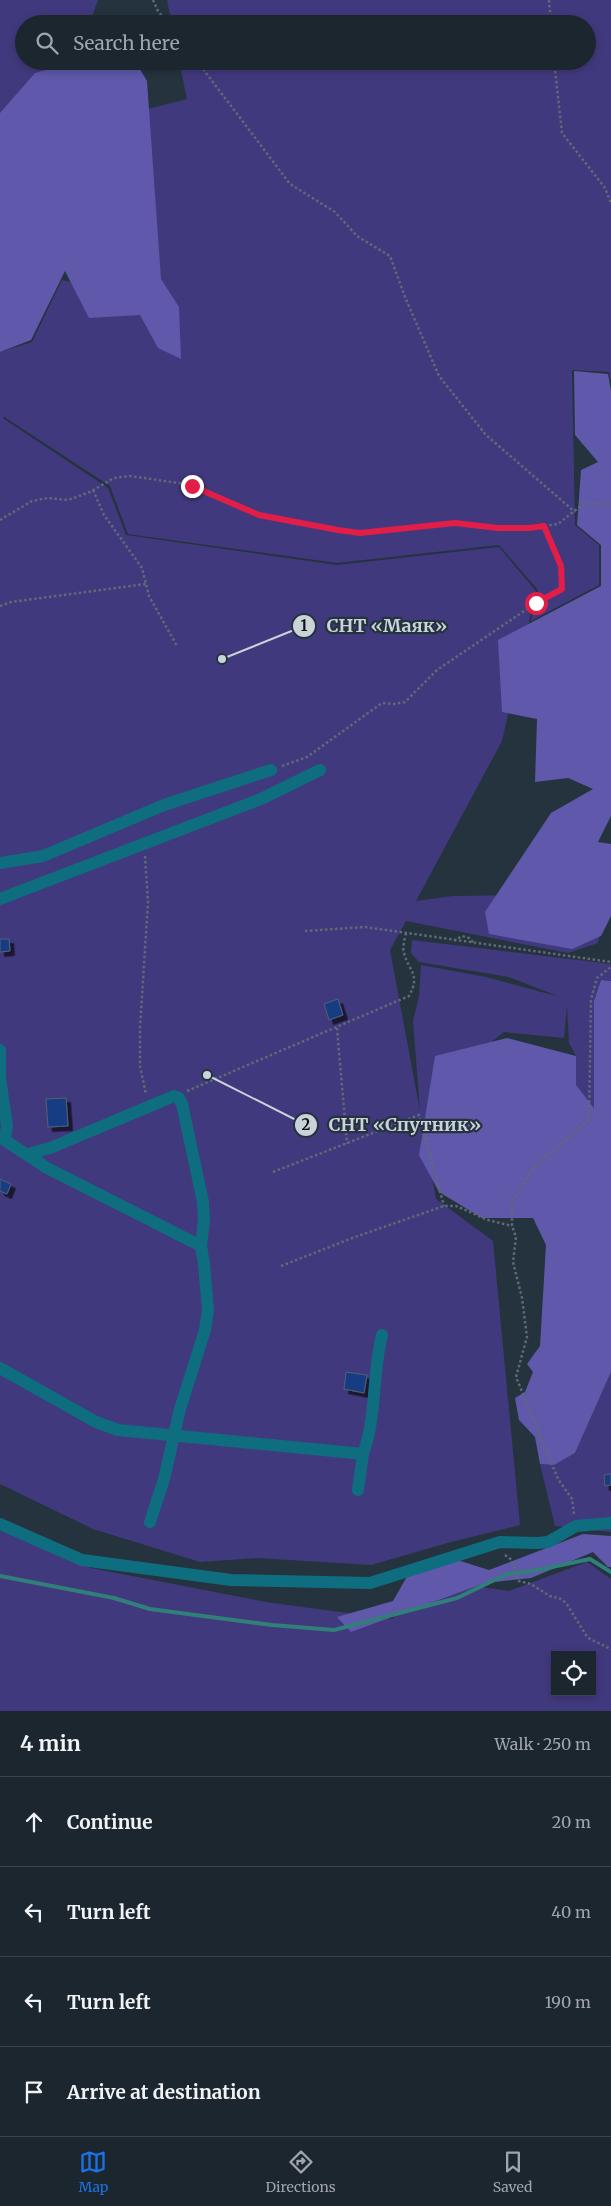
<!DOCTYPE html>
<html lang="en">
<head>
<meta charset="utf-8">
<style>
	:root { --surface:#1b262e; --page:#28323a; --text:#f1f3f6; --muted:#a0a5aa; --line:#39434a; --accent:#1a73e8 }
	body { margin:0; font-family:Merriweather,serif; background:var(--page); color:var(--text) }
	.controls { position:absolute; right:15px; bottom:15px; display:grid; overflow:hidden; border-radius:0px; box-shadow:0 2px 8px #0003 }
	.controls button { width:45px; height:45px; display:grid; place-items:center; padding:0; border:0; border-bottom:1px solid var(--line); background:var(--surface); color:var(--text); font:25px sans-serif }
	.stop { position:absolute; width:15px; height:15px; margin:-11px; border:4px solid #e11d48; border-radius:50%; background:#fff }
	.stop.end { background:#e11d48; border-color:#fff; box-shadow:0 1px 5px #0008 }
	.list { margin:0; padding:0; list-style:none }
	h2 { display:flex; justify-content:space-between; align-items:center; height:65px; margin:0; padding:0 20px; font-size:21px }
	h2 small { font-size:16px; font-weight:400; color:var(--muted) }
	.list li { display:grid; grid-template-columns:32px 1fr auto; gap:15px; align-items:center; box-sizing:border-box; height:90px; padding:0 20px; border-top:1px solid var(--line) }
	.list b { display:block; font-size:19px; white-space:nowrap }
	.list em { font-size:16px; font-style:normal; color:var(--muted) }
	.icon { flex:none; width:28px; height:28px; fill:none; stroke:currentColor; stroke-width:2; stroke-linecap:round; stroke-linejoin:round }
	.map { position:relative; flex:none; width:611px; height:1711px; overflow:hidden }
	.search { position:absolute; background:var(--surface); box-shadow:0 2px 8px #0003; left:15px; right:15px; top:15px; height:55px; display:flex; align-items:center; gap:12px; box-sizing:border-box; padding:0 18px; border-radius:28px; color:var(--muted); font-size:19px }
	.sheet { height:425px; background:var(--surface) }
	nav { display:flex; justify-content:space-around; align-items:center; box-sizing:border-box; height:70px; border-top:1px solid var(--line); background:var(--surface); font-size:14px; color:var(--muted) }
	nav a { display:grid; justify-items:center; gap:2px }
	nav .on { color:var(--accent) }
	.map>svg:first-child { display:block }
	.green { fill:#41397d; fill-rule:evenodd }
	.forest { fill:#6058aa }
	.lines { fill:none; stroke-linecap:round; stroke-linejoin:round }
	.stream { stroke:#317f7a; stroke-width:4 }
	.building { fill:#183e84; stroke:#565f6e; filter:url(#shadow) }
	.path { stroke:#5e6b74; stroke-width:2.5; stroke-dasharray:2.5 2.5; stroke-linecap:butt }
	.minor { stroke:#0e6e7f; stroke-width:12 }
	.route { stroke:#e11d48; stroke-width:6 }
	.leader { fill:none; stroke:#c9d3d9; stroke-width:2 }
	.callout-dot { fill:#c9d3d9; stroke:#24333e; stroke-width:2 }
	.mark-label { font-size:15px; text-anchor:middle; font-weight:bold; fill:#111 }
	.callout-label { font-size:18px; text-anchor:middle; font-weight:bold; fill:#c9d3d9; stroke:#24333e; stroke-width:4.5; stroke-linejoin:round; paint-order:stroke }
</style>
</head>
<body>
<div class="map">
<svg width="611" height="1711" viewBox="0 0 611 1711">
	<defs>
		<filter id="shadow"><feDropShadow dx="4.5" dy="4.5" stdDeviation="0" flood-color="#0009"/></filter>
	</defs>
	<rect width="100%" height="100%" fill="#24333e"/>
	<!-- green -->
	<path class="green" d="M0,0H98L89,24H24V61H75L52,125L0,177Z
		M167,0H611V382L609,372L572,370L575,525L599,545V585L531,621L538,590L499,545L337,563L128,534L110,486L3,416L4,419L108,488L126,535L337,565L499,547L536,591L502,741L416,901L453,896L519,895L606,905L598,943L568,953L406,921L390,950L420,1111L413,1021L419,996L421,965L486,977L560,997L509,977L419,962L411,953L412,940L611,964V981L601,980L594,1001V1108L576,1085V1056L569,1043L567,1006L564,1038L504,1032L470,1059L423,1127L436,1199L493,1241L520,1525L451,1542L371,1565L257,1558L200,1562L93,1529L0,1484V352L32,342L62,280L147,298L144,110L187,99L179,61H587V24H172Z
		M611,1372V1532L555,1526L540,1464L554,1465L575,1453Z
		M0,1530L91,1568L266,1602L392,1619L433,1580L509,1591L587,1562L611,1579V1711H0ZM555,1655H592V1692H555Z"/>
	<!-- forest -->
	<path class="forest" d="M77,61H135L147,81L161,279L179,307L181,359L158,348L140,315L89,318L65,271L31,340L0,352V113L35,73Z
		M574,371L608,374L611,391V816L598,842L611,844V916L601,936L572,949L489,934L485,912L551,813L593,789L568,778L535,782L537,719L502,712L498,640L601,586V545L577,525L581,470L598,462L575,435Z
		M601,980L611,981V1372L575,1453L554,1465L540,1464L535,1437L519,1420L515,1398L525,1392L533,1372L527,1364L540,1346L546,1245L533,1218H482L439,1192L419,1155L435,1056L507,1038L576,1056V1085L594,1108V1001Z
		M583,1534L611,1536V1567H608L593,1552L531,1578L485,1583L351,1632L337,1617L393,1601L413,1566L454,1559L489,1570Z"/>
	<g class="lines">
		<!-- stream -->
		<path class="stream" d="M0,1576L114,1598L150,1609L272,1625L334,1630L457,1598L507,1574L533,1571L590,1559L611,1572"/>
	</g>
	<!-- building -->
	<path class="building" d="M0,939H9L10,951L0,952Z
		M338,999L343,1015L329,1020L324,1004Z
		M66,1098L68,1126L48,1127L46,1099Z
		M0,1179L11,1184L7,1194L0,1191Z
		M346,1372L367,1375L364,1393L344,1389Z
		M611,1474V1485L605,1486L604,1475Z"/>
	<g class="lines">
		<!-- path -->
		<path class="path" d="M153,0L158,11L168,24
			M549,0L551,24
			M197,61L290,184L335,212L357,236L390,256L405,297L439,376L486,435L575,512
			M554,61L562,133L605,188L611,203
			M93,490L104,515L142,568L149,596L177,646
			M0,520L32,501L48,498L68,500L90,492L114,478L130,476L192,485L259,515L291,523L360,533L455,523L498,528H529L558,524L582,505L588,503L611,504
			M0,606L11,602L146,584
			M282,766L307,757L382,703L394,704L405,702L437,670L536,603L562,589L561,566L544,526
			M145,856L148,902L140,1028V1066L146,1094
			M305,931L365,927L611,962
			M454,941L462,936L469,938L475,944
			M337,1028L347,1144
			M187,1091L409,996C421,974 409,972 404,953C402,948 405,938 406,933
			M273,1172L419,1115L444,1206
			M281,1266L355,1237L444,1206H456L488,1220L512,1226
			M574,1514L572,1499L558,1479L516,1377L527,1337L522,1298L513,1262L516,1237L512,1226V1200L536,1165L589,1120L591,999L597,978L611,967
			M505,1555L512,1560L517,1578L519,1581L531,1584L550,1596L561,1599L566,1603L586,1635L590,1639L611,1649"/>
		<!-- minor -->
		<path class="minor" d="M0,863L43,856L164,805L271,770
			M0,899L261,799L320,770
			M0,1050V1078L7,1126L5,1138
			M0,1137L47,1168L201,1246L204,1264L208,1310L205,1330L180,1409L164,1479L150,1522
			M28,1154L50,1148L174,1096L179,1098L182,1104L203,1202L204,1220L201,1246
			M0,1368L96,1422L118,1430L363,1454C377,1416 372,1374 382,1335
			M358,1490L363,1454
			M0,1524L82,1560L231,1580L370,1583L500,1542L537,1543L548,1542L576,1526L611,1523"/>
	</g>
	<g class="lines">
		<!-- route -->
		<path class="route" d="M192,486L259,515L338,530L360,533L455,523L498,528H529L544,526L561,566L562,589L536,603"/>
	</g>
	<!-- callouts -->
	<path class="leader" d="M222 659L304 626M207 1075L306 1125"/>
	<g class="callout-dot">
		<circle cx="222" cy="659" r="5"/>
		<circle cx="207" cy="1075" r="5"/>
		<circle cx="304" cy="626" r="12"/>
		<circle cx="306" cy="1125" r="12"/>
	</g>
	<g class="mark-label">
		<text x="304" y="631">1</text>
		<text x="306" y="1130">2</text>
	</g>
	<g class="callout-label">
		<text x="387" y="632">СНТ «Маяк»</text>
		<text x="405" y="1131">СНТ «Спутник»</text>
	</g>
</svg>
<div class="controls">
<button><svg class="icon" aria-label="locate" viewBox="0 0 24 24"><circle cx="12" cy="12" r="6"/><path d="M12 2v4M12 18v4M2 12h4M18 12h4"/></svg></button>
</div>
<div class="stop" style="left:536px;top:603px"></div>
<div class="stop end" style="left:192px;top:486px"></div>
<div class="search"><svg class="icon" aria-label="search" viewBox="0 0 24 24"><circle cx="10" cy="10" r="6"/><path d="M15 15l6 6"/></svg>Search here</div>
</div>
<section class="sheet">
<h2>4 min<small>Walk · 250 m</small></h2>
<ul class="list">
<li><svg class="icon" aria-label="ahead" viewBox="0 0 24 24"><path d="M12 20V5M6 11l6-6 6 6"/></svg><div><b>Continue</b></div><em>20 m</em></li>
<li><svg class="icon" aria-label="left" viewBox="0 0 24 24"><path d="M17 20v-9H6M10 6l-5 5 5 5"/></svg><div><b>Turn left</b></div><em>40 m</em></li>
<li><svg class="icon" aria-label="left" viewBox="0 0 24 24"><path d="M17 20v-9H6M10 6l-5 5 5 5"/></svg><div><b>Turn left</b></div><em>190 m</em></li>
<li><svg class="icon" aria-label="arrive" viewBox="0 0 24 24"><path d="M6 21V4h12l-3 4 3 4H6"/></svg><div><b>Arrive at destination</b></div></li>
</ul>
</section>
<nav>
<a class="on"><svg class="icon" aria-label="map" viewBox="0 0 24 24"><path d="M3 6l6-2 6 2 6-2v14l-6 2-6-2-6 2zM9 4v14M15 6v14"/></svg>Map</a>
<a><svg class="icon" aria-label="directions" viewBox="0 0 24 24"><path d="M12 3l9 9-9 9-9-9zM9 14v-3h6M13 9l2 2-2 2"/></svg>Directions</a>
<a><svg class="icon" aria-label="saved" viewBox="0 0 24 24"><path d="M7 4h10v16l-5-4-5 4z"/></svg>Saved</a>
</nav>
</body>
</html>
